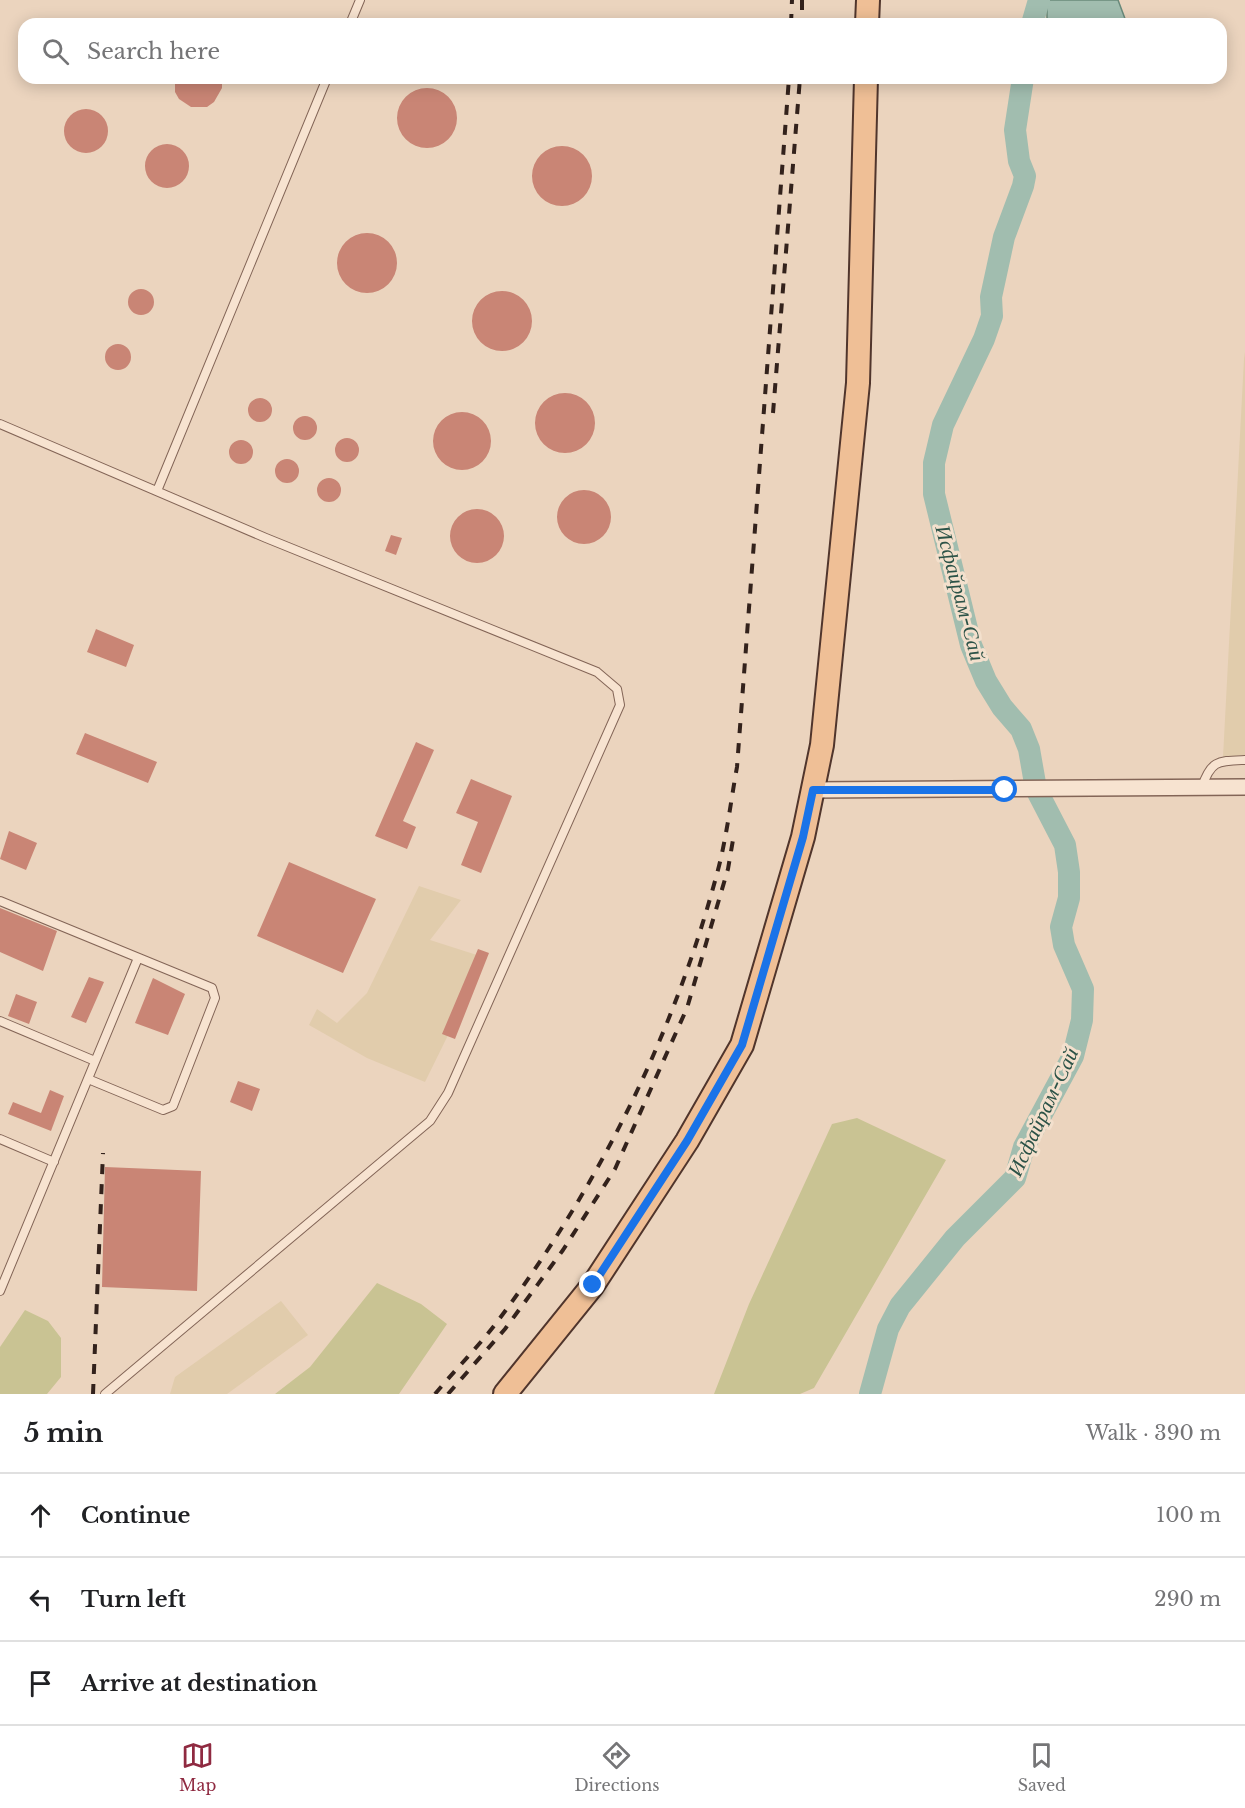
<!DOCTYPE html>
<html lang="en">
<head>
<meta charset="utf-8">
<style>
	:root { --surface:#fff; --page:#f6f6f6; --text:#202124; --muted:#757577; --line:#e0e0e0; --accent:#8f2a41 }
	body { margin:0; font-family:"Libre Baskerville",serif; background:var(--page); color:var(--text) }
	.stop { position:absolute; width:18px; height:18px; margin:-14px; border:4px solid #1a73e8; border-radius:50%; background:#fff }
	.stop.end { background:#1a73e8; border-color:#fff; box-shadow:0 2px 6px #0008 }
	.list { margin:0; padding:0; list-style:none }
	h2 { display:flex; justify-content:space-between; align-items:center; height:78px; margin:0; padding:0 24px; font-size:26px }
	h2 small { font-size:20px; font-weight:400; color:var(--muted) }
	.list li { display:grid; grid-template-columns:39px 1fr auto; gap:18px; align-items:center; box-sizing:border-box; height:84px; padding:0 24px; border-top:2px solid var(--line) }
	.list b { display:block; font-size:22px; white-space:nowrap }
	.list em { font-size:20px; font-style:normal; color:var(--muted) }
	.icon { flex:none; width:33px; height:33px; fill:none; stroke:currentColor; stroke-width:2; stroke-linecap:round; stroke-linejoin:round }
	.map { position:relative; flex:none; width:1245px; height:1394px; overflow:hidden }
	.search { position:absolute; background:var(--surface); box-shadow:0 3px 15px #0003; left:18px; right:18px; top:18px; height:66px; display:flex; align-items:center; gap:15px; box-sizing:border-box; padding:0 21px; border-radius:18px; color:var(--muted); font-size:22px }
	.sheet { height:330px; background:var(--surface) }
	nav { display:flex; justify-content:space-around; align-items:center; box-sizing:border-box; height:84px; border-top:2px solid var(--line); background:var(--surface); font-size:16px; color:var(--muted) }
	nav a { display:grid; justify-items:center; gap:3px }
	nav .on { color:var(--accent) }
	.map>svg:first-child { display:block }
	.farmland { fill:#e1ccac }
	.green { fill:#c9c393 }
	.water { fill:#a1bdaf; stroke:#698a7b; stroke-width:1.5 }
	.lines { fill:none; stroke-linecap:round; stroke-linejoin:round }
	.river { stroke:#a1bdaf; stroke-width:22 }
	.building { fill:#c98575 }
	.service-casing { stroke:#836557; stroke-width:10 }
	.minor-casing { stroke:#836557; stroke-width:18 }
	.primary-casing { stroke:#50352c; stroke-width:26 }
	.service { stroke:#f7e3d0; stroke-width:8 }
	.minor { stroke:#f7e3d0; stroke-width:15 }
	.primary { stroke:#efbf96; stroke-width:22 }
	.rail { stroke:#33221c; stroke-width:4; stroke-dasharray:10 10; stroke-linecap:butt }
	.route { stroke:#1a73e8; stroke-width:8 }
	.labels { text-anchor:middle; stroke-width:6; stroke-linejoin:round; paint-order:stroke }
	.water-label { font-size:21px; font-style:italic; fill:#2b5247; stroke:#f3e0cd }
</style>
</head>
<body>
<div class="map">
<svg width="1245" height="1394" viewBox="0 0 1245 1394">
	<rect width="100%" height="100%" fill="#ebd4be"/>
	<!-- farmland -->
	<path class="farmland" d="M1245,352V755L1223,757L1244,359Z
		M419,886L461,900L430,940L480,956L483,964L425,1082L367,1058L309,1025L317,1009L337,1023L367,993Z
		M281,1301L308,1335L227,1394H170L175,1377Z"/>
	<!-- green -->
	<path class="green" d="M857,1118L946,1160L814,1388L800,1394H714L749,1304L832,1124Z
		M377,1283L421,1304L447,1324L399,1394H275L310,1367Z
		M25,1310L48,1321L61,1338V1377L47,1394H0V1347Z"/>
	<!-- water -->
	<path class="water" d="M1047,0H1118L1127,24H1055L1047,18Z"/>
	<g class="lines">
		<!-- river -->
		<path class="river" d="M1032,24L1039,0
			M870,1394L888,1329L900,1306L955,1238L1015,1178L1024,1147L1073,1056L1082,1020L1083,989L1064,945L1061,927L1069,898V872L1065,845L1036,789L1029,749L1021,729L1002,707L986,681L971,645L934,494V463L943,425L984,339L992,316L991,297L1004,237L1023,186L1025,176L1019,161L1015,130L1023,78"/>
	</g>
	<!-- building -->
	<path class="building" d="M175,78H222V88L214,102L207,107H191L179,99L175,92Z
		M397 118a30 30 0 1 1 60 0a30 30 0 1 1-60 0Z
		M64 131a22 22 0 1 1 44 0a22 22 0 1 1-44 0Z
		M145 166a22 22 0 1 1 44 0a22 22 0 1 1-44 0Z
		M532 176a30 30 0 1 1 60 0a30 30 0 1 1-60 0Z
		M337 263a30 30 0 1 1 60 0a30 30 0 1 1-60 0Z
		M128 302a13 13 0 1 1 26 0a13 13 0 1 1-26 0Z
		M472 321a30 30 0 1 1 60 0a30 30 0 1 1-60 0Z
		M105 357a13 13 0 1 1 26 0a13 13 0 1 1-26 0Z
		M535 423a30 30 0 1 1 60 0a30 30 0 1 1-60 0Z
		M248 410a12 12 0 1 1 24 0a12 12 0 1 1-24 0Z
		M433 441a29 29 0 1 1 58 0a29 29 0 1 1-58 0Z
		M293 428a12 12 0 1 1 24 0a12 12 0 1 1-24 0Z
		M335 450a12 12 0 1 1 24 0a12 12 0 1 1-24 0Z
		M229 452a12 12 0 1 1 24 0a12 12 0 1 1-24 0Z
		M275 471a12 12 0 1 1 24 0a12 12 0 1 1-24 0Z
		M317 490a12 12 0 1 1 24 0a12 12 0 1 1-24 0Z
		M557 517a27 27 0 1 1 54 0a27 27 0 1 1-54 0Z
		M450 536a27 27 0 1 1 54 0a27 27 0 1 1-54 0Z
		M391,535L402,538L396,555L385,551Z
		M96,629L134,645L126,667L87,652Z
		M85,733L157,762L148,783L76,754Z
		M416,742L434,750L403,821L416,827L407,849L375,836Z
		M471,779L512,796L481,873L461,865L478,822L456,813Z
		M9,831L37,843L26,870L0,859Z
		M289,862L376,899L343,973L257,936Z
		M0,908L57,931L43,971L0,952Z
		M478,949L489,953L455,1039L442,1034Z
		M89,977L104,982L86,1023L71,1017Z
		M153,978L185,994L168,1035L135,1023Z
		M16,994L37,1002L29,1024L8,1016Z
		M238,1081L260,1089L252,1111L230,1102Z
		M50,1090L64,1096L51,1131L8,1114L13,1102L41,1113Z
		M105,1167L201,1171L197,1291L102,1287Z"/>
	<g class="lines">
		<!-- service casing -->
		<g class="service-casing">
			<path id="service" d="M350,24L360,0
				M0,424L266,538L597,672L617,689L620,705L448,1093L430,1121L105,1394
				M157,491L327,78
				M1202,787C1211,760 1218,761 1245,760
				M0,901L212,988L215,998L173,1106L163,1110L88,1079
				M0,1021L95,1061
				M0,1139L54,1162
				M0,1291L138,958"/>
		</g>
		<!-- minor casing -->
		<g class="minor-casing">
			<path id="minor" d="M813,790L1245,787"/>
		</g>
		<!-- primary casing -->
		<g class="primary-casing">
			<path id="primary" d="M867,24L868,0
				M505,1394L593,1285L687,1141L742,1045L803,837L822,745L858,383L866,78"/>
		</g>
		<!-- service -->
		<use href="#service" class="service"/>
		<!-- minor -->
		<use href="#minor" class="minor"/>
		<!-- primary -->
		<use href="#primary" class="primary"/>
		<!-- rail -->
		<path class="rail" d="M802,0V24
			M791,24L792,0
			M773,413L800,78
			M93,1394L103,1153
			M435,1394C455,1370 478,1347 497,1322C600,1185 676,1031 719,866C727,834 731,800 737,767L789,78
			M448,1394L505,1329L563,1250L615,1169L687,1008L728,869L734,834"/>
	</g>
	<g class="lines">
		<!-- route -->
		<path class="route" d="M593,1285L687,1141L742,1045L803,837L813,790H1005"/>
	</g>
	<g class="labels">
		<!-- water labels -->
		<g class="water-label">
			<text transform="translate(960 593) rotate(75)" y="7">Исфайрам-Сай</text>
			<text transform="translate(1043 1112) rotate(-65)" y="7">Исфайрам-Сай</text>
		</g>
	</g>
</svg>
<div class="stop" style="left:1005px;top:790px"></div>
<div class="stop end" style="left:593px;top:1285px"></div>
<div class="search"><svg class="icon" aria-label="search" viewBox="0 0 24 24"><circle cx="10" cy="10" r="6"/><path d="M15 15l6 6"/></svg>Search here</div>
</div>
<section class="sheet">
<h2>5 min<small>Walk · 390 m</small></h2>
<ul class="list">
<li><svg class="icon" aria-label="ahead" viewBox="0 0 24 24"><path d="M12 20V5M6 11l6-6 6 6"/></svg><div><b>Continue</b></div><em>100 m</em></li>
<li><svg class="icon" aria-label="left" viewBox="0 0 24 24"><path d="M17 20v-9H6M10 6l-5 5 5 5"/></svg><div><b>Turn left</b></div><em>290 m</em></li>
<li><svg class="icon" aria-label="arrive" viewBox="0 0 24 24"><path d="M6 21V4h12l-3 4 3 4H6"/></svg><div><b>Arrive at destination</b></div></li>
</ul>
</section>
<nav>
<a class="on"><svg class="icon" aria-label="map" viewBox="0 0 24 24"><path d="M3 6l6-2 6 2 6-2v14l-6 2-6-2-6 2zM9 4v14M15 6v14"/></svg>Map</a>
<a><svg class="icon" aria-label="directions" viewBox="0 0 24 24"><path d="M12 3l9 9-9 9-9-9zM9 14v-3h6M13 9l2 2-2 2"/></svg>Directions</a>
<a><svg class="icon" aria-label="saved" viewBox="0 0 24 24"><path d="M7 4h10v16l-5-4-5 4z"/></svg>Saved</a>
</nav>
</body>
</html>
